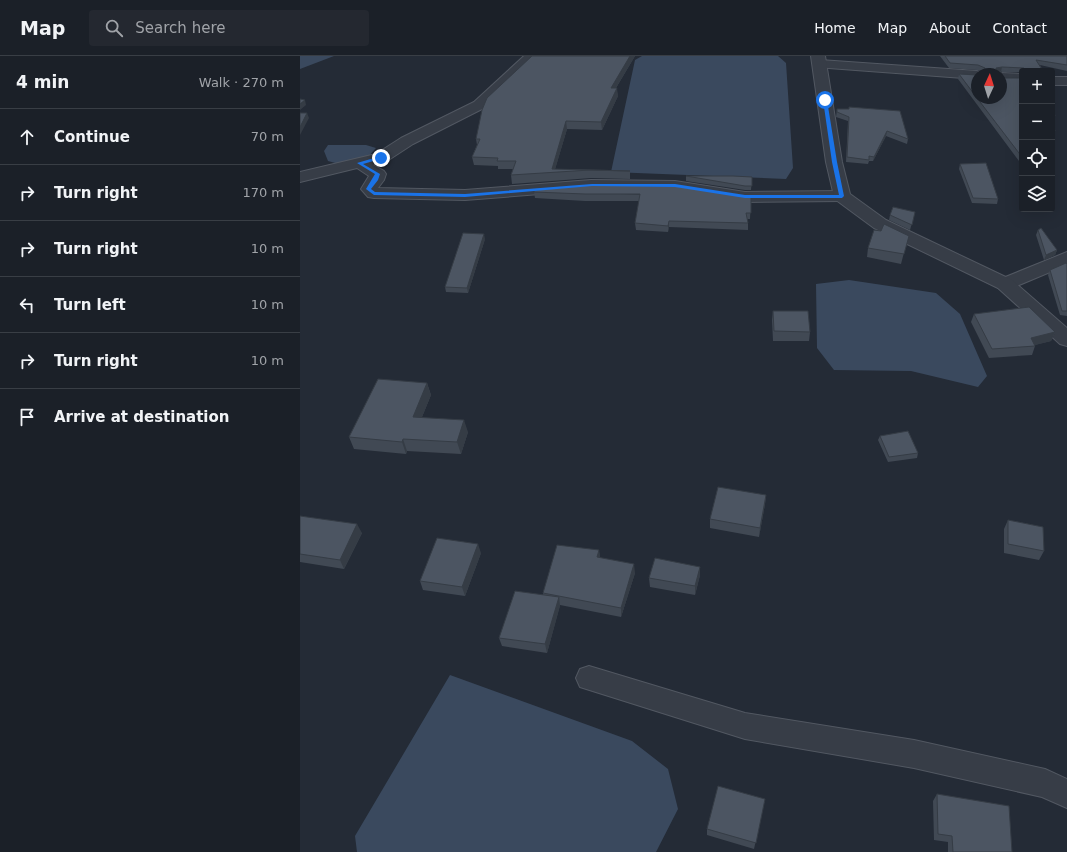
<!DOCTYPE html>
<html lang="en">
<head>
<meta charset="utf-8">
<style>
	:root { --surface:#1b2028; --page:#242830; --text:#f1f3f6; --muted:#a0a3a8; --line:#393e45 }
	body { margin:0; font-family:"DejaVu Sans",sans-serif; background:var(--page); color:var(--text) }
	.controls { position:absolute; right:12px; top:12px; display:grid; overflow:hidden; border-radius:4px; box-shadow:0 4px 16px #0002 }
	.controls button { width:36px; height:36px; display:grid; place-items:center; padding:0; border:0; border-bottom:1px solid var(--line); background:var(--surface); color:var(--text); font:20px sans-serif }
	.compass { position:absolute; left:671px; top:12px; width:36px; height:36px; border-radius:50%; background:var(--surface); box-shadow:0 4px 16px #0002; rotate:4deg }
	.stop { position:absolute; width:12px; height:12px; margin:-9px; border:3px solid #1a73e8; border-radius:50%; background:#fff }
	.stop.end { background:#1a73e8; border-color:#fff; box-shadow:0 1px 4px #0008 }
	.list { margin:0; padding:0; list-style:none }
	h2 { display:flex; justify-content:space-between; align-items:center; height:52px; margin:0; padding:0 16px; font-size:17px }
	h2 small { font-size:13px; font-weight:400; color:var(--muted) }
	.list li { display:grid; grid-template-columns:26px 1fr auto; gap:12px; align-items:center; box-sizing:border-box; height:56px; padding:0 16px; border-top:1px solid var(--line) }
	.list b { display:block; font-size:15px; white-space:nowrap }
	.list em { font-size:13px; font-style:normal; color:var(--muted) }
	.icon { flex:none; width:22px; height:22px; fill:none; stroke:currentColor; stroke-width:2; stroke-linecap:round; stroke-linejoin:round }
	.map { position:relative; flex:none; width:767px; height:796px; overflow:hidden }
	header { display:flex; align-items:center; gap:24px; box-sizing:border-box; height:56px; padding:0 20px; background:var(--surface); border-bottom:1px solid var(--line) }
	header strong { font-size:19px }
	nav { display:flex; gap:22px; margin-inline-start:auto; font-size:14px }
	.search { width:280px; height:36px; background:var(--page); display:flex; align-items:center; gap:10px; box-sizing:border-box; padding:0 14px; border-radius:4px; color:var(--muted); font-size:15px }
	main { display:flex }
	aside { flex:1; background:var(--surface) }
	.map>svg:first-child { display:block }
	.water { fill:#3a495e }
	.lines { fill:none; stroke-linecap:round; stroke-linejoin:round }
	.minor-casing { stroke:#525862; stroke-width:2 }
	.tertiary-casing { stroke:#525862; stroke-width:2 }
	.minor { fill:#373d47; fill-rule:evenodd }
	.tertiary { fill:#373d47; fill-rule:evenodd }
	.wall { fill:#414954 }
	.shaded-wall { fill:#353c45 }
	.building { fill:#4c5562; stroke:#353c45 }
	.route { fill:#1a73e8 }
</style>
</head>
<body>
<header>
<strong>Map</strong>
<div class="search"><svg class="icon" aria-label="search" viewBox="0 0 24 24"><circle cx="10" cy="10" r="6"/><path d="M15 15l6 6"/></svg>Search here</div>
<nav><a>Home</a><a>Map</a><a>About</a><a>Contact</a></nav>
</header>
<main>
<aside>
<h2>4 min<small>Walk · 270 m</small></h2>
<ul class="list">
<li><svg class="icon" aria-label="ahead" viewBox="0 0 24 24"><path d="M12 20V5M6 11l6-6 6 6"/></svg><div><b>Continue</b></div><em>70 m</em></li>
<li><svg class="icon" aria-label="right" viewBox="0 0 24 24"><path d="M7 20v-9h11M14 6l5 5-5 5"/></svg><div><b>Turn right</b></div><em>170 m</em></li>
<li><svg class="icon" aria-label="right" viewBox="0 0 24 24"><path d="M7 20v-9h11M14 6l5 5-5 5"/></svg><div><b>Turn right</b></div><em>10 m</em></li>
<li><svg class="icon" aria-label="left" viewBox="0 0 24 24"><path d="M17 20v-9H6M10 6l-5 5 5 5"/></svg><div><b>Turn left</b></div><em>10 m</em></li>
<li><svg class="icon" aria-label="right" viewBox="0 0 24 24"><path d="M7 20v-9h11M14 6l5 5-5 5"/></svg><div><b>Turn right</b></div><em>10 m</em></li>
<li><svg class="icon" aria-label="arrive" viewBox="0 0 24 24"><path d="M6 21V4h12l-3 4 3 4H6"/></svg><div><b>Arrive at destination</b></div></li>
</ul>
</aside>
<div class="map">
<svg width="767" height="796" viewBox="0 0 767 796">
	<rect width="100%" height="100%" fill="#242b36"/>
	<!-- water -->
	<path class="water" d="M0,0H34L0,13Z
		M342,0H478L486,7L493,112L486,123L311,116L335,4Z
		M28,89H66L76,92L69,100L39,108L28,105L24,95Z
		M549,224L636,237L660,258L687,320L678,331L611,315L534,314L517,292L516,228Z
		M150,619L332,685L368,713L378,753L356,796H57L55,780Z"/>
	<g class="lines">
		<!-- minor casing -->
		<g class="minor-casing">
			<path id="minor" d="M224,0H239L184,52L113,88L87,105L73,109L84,115L86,118L84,124L78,132L165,134L291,124L375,125L445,136L542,135L548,136L550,140L548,144L542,145L445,146L375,135L291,134L165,144L74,142L68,141L61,133L69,120L57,112L0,126V116L76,98L101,82L174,46Z
				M520,4L677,15L683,18H677V23L515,11L513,8L515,5Z
				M701,17L722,18V26L701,25V18H696Z
				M752,21H767V29H752Z
				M767,196V209L712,232L705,234L698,232L696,228L698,224Z
				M289,610L445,657L614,684L745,713L767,723V752L742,741L614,712L445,683L280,631L276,622L280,613Z"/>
		</g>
		<!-- tertiary casing -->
		<g class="tertiary-casing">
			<path id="tertiary" d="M511,0H525L542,106L550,138L586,164L712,224L767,272V290L760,288L698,232L574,172L536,144L534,140L526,106Z"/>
		</g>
		<!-- minor -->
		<use href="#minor" class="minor"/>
		<!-- tertiary -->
		<use href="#tertiary" class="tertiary"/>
	</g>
	<!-- wall -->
	<path class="wall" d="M232,0H335L316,32L318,40L302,74L267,73L255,113L330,115V123L291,122L212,128L211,119L213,113H198V110L174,109L172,101L177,89L176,83Z
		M640,0H767V15L740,9L743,15H722V16H701L702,22H722V109L658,23L659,18L677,42L680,15L677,14L649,12Z
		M752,49L755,60L754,65H752Z
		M537,53L608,83L607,88L586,80L573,105H569L568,108L546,106L548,65L536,61Z
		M752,66L755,75L753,80H752Z
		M660,108L698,143L697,148L672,147L659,113Z
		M386,120L452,121L451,134H445L386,125Z
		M234,136L451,141L450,163H447L448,167V174L369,171L368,176L336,174L335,167L339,145H285L235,142Z
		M615,156L610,174L589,164L590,159Z
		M738,174L757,194L755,199L744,204L736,179Z
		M581,175L606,189L601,208L567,201L568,192Z
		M185,183L168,237L146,236L145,231Z
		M767,208V260L760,259L748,219L750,214Z
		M473,255L510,276L509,285H473L472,264Z
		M674,258L755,276L751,285L734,289L735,290L732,299L689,302L671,266Z
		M127,327L131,339L122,361L168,376L161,398L107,395L106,398L54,393L49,381Z
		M580,380L618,397L617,402L588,406L578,384Z
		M466,439L465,448L459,481L410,472V463Z
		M0,460L62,477L44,513L0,506Z
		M708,464L744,495L739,504L704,497V473Z
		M299,494L300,502L335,517L321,561L260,549L247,597L202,590L199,582L243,539V537Z
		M181,497L165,540L123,534L120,525Z
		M400,519L395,539L350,531L349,522Z
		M637,738L712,796H648V786L634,784L633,745Z
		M465,743L454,793L407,779V773Z"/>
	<!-- shaded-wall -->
	<path class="shaded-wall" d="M330,0H335L311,40V32Z
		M702,11L701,16L695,17L696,12Z
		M317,32L318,40L302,74L301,66Z
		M5,44L6,49L0,54V48Z
		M7,57L9,62L0,79V71Z
		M266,65L267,73L254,117L252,113Z
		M587,75L586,80L573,105L574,101Z
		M369,165V171L368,176V170Z
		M184,178L185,183L168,237L167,232Z
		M757,194L755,199L744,204L746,199Z
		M755,276L751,285L728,291L731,282Z
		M127,327L131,339L117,373L113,361Z
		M164,364L168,376L161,398L157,386Z
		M103,383L107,395L106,398L102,386Z
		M466,439L465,448L459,481L460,472Z
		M57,468L62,477L44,513L40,504Z
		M178,488L181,497L165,540L162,531Z
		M299,494L300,503L297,501Z
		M334,508L335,517L321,561V552Z
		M400,511V519L395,539V530Z
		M259,541L260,550L247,597L245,588Z"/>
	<!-- building -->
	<path class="building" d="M232,0H330L311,32H317L301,66L266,65L252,113L330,115L290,114L211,119L216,105H197L198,102L172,101L180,83H176L182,54L187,42Z
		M645,0H767V9L736,4L743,15H725V13L724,12L702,11L696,12V14L701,15L702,22H722V101L677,42H701V18H679L680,15L685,14V12L678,9L650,7Z
		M659,18L677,19V42Z
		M0,43L5,44L0,48Z
		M752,49L755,60H752Z
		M549,51L600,55L608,83L587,75L574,101L569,100V104L547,101L549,61L537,56V53H549Z
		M0,57H7L0,71Z
		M752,66L755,75H752Z
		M686,107L698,143L673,142L660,108Z
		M386,120H433L452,121V130H445Z
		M290,129L375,130L451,141V157H446L448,167L369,165L368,170L335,167L340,138H285L234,136V134Z
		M593,151L615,156L612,169L590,159Z
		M584,168L609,180L604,198L568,192L574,174L581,175Z
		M741,172L757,194L746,199L738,174Z
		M163,177L184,178L167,232L145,231Z
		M766,207L767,208V255H762L750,214Z
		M729,251L755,276L731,282L735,290L692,293L674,258Z
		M473,255H508L510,276L474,275Z
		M78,323L127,327L113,361L164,364L157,386L103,383L102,386L49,381Z
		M608,375L618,397L589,401L580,380Z
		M418,431L466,439L460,472L410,463Z
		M0,460L57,468L40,504L0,498Z
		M708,464L743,471L744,495L708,488Z
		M137,482L178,488L162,531L120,525Z
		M257,489L299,494L297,501L334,508L321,552L243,537Z
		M355,502L400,511L395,530L349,522Z
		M215,535L259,541L245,588L199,582Z
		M418,730L465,743L456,787L407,773Z
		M637,738L709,750L712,796H653L652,780L638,778Z"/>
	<!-- route -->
	<path class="route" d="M525,43L527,44L537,106L544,140L542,142H445L375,131L292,130L165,141L74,139L66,133L75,118L57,107L81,100L84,102L63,108L80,118L78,124L71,133L75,136L165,138L292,128H375L445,139H539L532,106L523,44Z"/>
</svg>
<div class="controls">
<button>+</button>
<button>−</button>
<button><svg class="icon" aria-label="locate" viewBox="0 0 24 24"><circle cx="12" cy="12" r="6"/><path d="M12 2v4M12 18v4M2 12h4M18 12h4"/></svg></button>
<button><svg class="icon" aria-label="layers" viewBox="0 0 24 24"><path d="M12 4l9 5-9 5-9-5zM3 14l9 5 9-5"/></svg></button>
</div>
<svg class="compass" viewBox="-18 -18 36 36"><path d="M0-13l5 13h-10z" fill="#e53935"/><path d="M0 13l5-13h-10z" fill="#a0a3a8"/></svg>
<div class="stop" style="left:525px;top:44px"></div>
<div class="stop end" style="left:81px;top:102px"></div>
</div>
</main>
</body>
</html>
